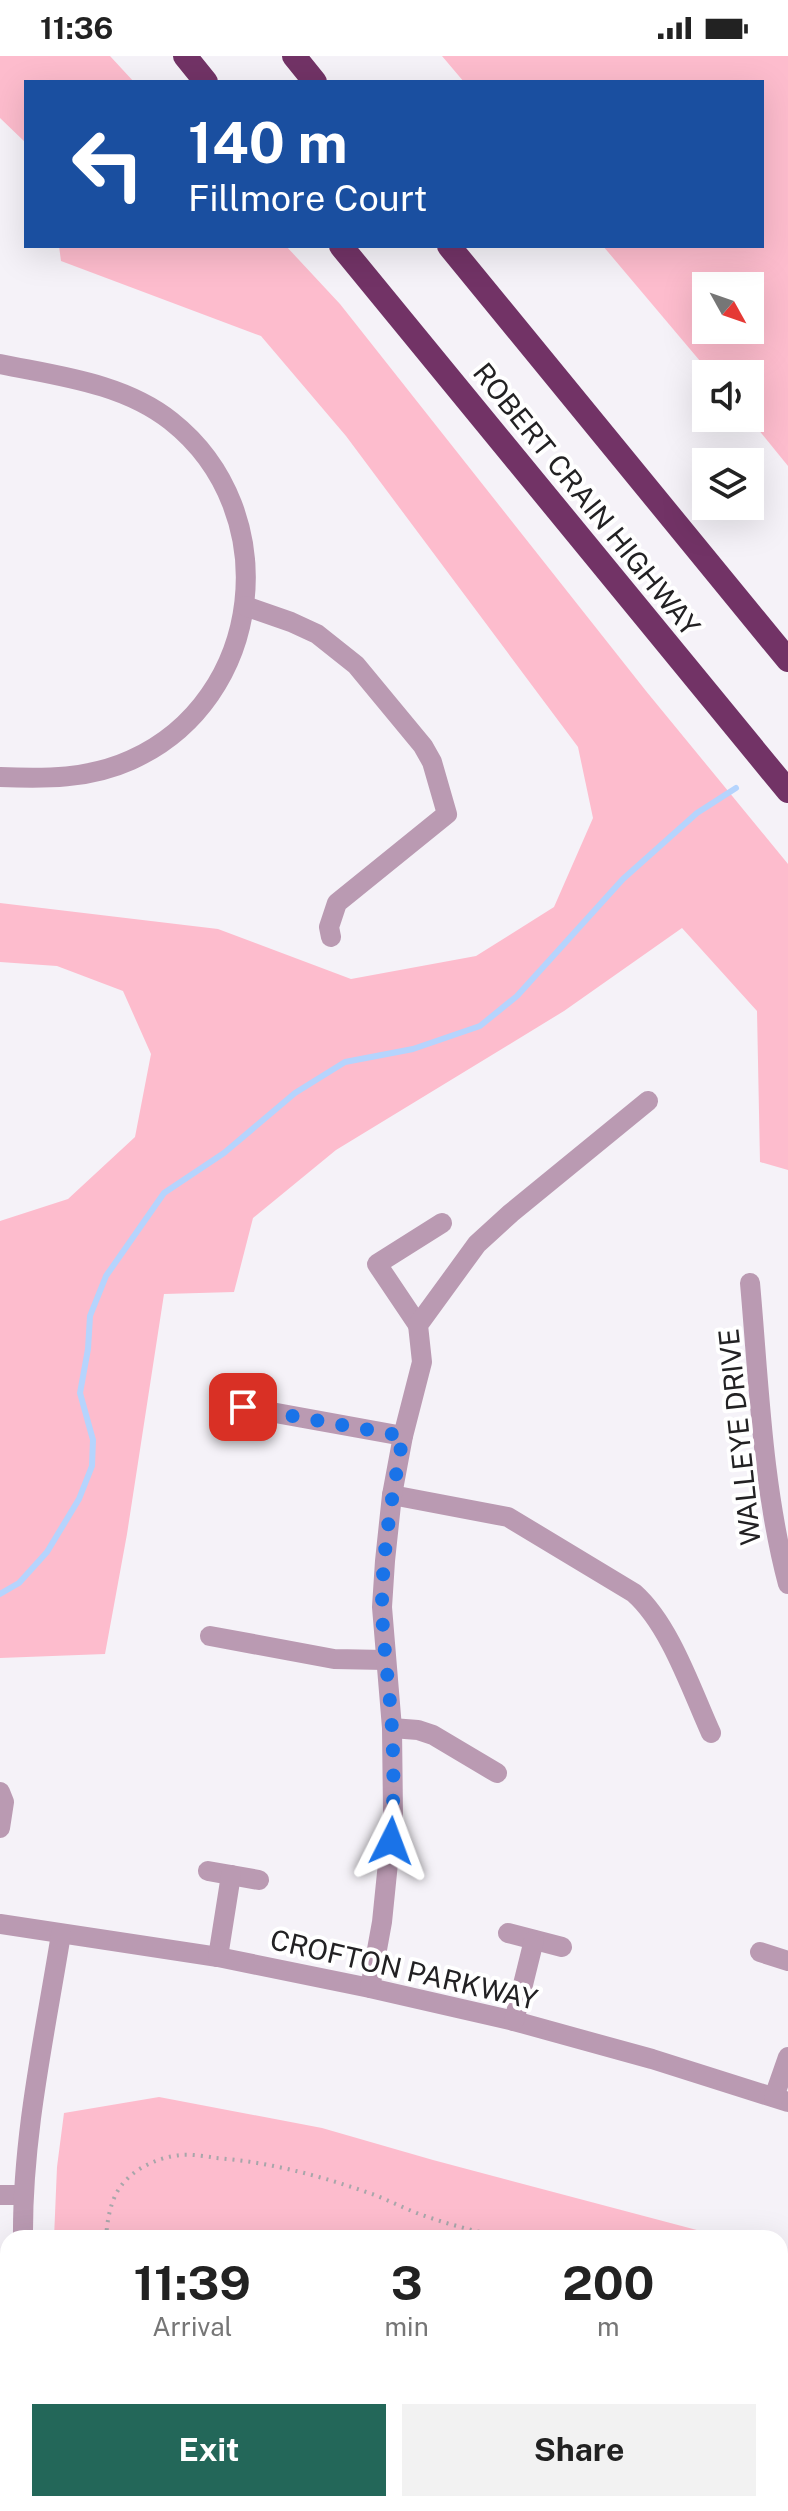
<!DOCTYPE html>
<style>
:root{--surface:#fff;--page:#f2f2f2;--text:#222;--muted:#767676;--accent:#236759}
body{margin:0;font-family:"Public Sans",sans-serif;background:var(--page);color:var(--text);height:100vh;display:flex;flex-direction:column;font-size:30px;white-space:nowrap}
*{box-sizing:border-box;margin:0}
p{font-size:26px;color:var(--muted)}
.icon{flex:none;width:44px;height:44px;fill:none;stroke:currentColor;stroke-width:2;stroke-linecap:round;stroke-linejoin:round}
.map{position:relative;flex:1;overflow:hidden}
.panel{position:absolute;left:0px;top:2174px;width:788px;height:282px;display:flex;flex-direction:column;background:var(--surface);border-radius:24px 24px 0 0;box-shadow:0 8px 32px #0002}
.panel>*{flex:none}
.hud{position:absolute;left:24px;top:24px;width:740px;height:168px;border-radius:0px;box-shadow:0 8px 32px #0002;background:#1a4fa0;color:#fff;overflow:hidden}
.needle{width:52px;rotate:130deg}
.tools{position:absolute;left:692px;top:216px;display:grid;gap:16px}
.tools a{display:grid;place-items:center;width:72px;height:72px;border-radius:0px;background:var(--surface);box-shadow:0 8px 32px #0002;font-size:40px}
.pin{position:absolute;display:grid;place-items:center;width:68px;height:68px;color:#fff;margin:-34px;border-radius:16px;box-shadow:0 4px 12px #0006}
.me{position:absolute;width:88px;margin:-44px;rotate:3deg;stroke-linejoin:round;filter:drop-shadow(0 0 6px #0008)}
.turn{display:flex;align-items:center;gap:28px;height:168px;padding:0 32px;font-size:36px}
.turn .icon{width:104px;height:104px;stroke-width:2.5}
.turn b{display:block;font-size:56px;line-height:68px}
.eta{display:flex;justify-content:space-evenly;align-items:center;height:136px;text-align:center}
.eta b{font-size:48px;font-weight:700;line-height:56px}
.primary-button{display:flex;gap:16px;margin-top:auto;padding:16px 32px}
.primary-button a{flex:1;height:92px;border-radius:0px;background:var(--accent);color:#fff;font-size:32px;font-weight:700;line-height:92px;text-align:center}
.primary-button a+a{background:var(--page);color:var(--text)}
.status{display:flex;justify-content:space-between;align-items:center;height:56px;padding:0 40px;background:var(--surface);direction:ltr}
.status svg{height:22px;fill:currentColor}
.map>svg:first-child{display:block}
</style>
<div class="status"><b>11:36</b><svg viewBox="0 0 49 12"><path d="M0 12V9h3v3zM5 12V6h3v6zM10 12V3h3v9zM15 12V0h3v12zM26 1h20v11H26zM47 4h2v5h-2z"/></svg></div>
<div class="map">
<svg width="788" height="2455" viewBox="0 0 788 2455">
<rect width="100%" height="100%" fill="#f5f2f8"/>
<g fill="#fdbccd" fill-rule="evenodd">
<polygon points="0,0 110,0 134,26 26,26 26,87 0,62"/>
<path d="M442,0H788V410L749,362L750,318H711L603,190H762V26H464ZM750,230V274H706V230Z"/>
<polygon points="59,190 286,190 340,248 646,635 788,808 788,1114 760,1106 757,955 682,872 564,955 336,1094 253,1162 234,1236 164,1238 127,1478 105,1598 0,1602 0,1165 68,1143 135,1081 151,998 123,935 57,910 0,906 0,847 218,873 351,923 476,900 554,851 593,762 578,691 346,380 261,280 61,205"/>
<polygon points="159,2041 322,2072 433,2104 727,2182 54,2182 57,2111 64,2057"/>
<polygon points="780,2200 788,2203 788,2455 546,2455 535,2448 780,2448"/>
<polygon points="0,2264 8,2264 8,2403 0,2407"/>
</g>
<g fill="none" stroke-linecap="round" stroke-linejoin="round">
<polyline stroke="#b5d4fd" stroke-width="6" points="0,1538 19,1527 47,1496 79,1443 92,1410 93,1384 80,1337 88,1293 90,1260 106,1220 164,1137 224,1097 295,1037 345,1006 413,993 480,970 517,940 623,823 697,757 736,732"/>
<g stroke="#a8a6aa" stroke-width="4" stroke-dasharray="2 6" stroke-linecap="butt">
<path d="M106,2182C107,2168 109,2153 115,2140C126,2116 154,2102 180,2099C191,2098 205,2100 216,2102C270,2106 321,2120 372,2138C391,2145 409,2155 428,2161C454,2170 479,2176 506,2182"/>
<polyline points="0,2304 8,2302"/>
<polyline points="780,2308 788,2315"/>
<polyline points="660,2448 667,2455"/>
</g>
<g stroke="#ba9ab2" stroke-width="20">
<path d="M0,308C58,320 123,327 171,365C286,456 265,644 131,704C89,723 45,723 0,721"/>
<polyline points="245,550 291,566 317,578 356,609 423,690 432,706 447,758 337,847 329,871 331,881"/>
<path d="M750,1227C759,1327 762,1430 788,1528"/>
<polyline points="418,1269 377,1208 442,1167"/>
<polyline points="243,1351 403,1380"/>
<path d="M392,1439L508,1461L634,1537C670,1569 691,1633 711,1677"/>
<polyline points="210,1580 334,1603 385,1604"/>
<polyline points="392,1672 418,1674 433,1679 497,1717"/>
<polyline points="0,1736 4,1746 0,1772"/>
<polyline points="208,1815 259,1824"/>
<polyline points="0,1868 218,1901 370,1932 514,1965 652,2003 788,2046"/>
<polyline points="508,1877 562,1891"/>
<polyline points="760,1896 788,1905"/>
<polyline points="218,1901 231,1819"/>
<polyline points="370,1932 382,1866 393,1758 392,1672 382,1551 385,1505 392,1439 403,1380 422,1306 418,1269 477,1188 511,1157 648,1045"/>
<polyline points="514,1965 534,1884"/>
<polyline points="774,2041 788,2001"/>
<polyline points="0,2139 23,2139"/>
<path d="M23,2182C22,2080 45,1978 61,1878"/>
<polyline points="66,2448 68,2455"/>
</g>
<g stroke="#723366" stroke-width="24">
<polyline points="185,0 206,26"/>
<polyline points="294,0 315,26"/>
<polyline points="341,190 788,735"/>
<polyline points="449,190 788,604"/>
</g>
</g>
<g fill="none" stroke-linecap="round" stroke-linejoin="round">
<path stroke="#1a73e8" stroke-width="14" stroke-dasharray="0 25.2" d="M243,1351L403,1380C393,1436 382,1494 382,1551C383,1592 390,1633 392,1674C394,1711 394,1748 391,1785"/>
</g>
<g text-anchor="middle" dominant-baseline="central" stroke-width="8" stroke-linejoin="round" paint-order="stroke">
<g font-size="28" fill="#222123" stroke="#fff">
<text transform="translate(587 443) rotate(51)">ROBERT CRAIN HIGHWAY</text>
<text transform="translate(739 1381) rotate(-96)">WALLEYE DRIVE</text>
<text transform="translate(404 1913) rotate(13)">CROFTON PARKWAY</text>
</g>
</g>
</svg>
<div class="tools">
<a><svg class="needle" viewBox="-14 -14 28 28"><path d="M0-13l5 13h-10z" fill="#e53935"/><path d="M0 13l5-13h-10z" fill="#767676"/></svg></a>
<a><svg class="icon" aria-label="sound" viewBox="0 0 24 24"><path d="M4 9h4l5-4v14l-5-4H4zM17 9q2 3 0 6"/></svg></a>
<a><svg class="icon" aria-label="layers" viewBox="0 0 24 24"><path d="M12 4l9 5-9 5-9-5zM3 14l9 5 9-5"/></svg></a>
</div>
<div class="pin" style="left:243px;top:1351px;background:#d93025"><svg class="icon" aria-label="arrive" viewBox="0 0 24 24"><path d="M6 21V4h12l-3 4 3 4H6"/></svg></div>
<svg class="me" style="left:391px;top:1785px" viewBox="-20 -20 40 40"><path d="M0-17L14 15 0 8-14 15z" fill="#1a73e8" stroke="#fff" stroke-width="4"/></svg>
<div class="hud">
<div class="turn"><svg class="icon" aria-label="left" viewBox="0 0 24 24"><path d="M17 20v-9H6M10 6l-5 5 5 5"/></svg><div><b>140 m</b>Fillmore Court</div></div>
</div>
<section class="panel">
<div class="eta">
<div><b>11:39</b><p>Arrival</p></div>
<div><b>3</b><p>min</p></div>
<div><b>200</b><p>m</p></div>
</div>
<div class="primary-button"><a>Exit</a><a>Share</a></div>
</section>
</div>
